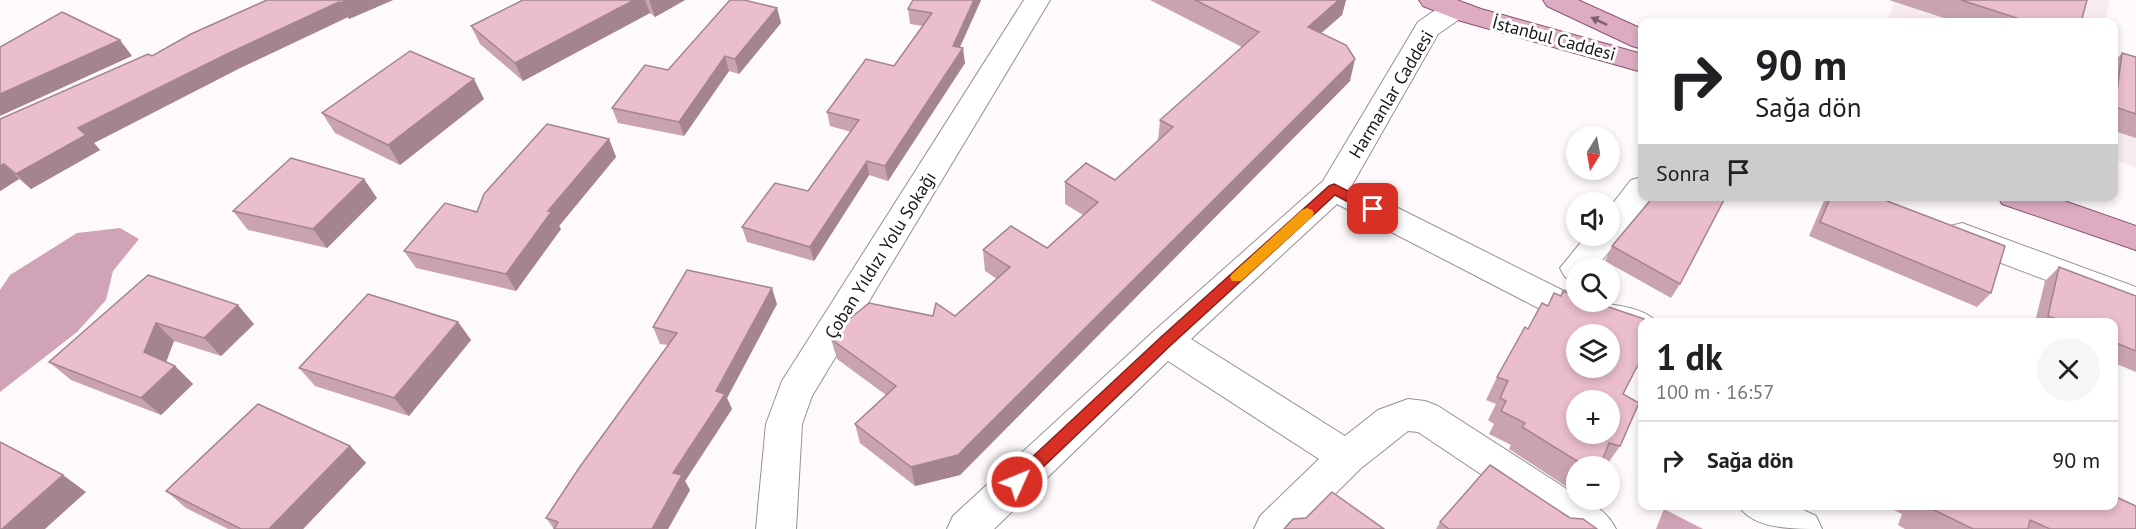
<!DOCTYPE html>
<html lang="tr">
<meta charset="utf-8">
<style>
:root{--surface:#fff;--page:#f6f6f6;--text:#202124;--muted:#757577;--line:#e0e0e0}
body{margin:0;font-family:"PT Sans",sans-serif;background:var(--page);color:var(--text);height:100vh;display:flex;flex-direction:column;font-size:22px;white-space:nowrap}
*{box-sizing:border-box;margin:0}
p{font-size:20px;color:var(--muted)}
.icon{flex:none;width:33px;height:33px;fill:none;stroke:currentColor;stroke-width:2;stroke-linecap:round;stroke-linejoin:round}
.map{position:relative;flex:1;overflow:hidden}
.drawer{position:absolute;left:1638px;top:318px;width:480px;height:192px;display:flex;flex-direction:column;background:var(--surface);border-radius:12px;box-shadow:0 3px 9px #0003}
.drawer>*{flex:none}
.banner{position:absolute;left:1638px;top:18px;width:480px;height:183px;border-radius:12px;box-shadow:0 3px 9px #0003;background:#fff;color:var(--text);overflow:hidden}
.needle{width:39px;rotate:191deg}
.buttons{position:absolute;left:1566px;top:126px;display:grid;gap:12px}
.buttons a{display:grid;place-items:center;width:54px;height:54px;border-radius:50%;background:var(--surface);box-shadow:0 3px 9px #0003;font-size:30px}
.pin{position:absolute;display:grid;place-items:center;width:51px;height:51px;color:#fff;margin:-26px;border-radius:12px;box-shadow:0 3px 9px #0006}
.me{position:absolute;width:66px;margin:-33px;rotate:46deg;stroke-linejoin:round;filter:drop-shadow(0 0 4px #0008)}
.turn{display:flex;align-items:center;gap:21px;height:126px;padding:0 18px;font-size:27px}
.turn .icon{width:78px;height:78px;stroke-width:2.5}
.turn b{display:block;font-size:42px;line-height:51px}
.then{display:flex;align-items:center;height:57px;padding:0 18px;background:#0003;gap:12px;font-size:22px}
.round{display:grid;place-items:center;flex:none;width:63px;height:63px;border-radius:32px;background:var(--page)}
.headline{display:flex;align-items:center;justify-content:space-between;height:102px;padding:0 18px}
h1{font-size:36px;font-weight:700;line-height:45px}
ul{padding:0;list-style:none}
li{display:flex;align-items:center;gap:18px;height:78px;padding:0 18px;border-top:2px solid var(--line)}
li div{flex:1}
li b{display:block;font-size:22px}
li em{font-style:normal}
.map>svg:first-child{display:block}
</style>
<div class="map">
<svg width="2136" height="529" viewBox="0 0 2136 529">
<rect width="100%" height="100%" fill="#fefafb"/>
<g fill="#f7ebf0">
<polygon points="1895,0 2110,0 2105,22 1887,22"/>
<polygon points="2114,64 2136,71 2136,167 2114,160"/>
</g>
<g fill="#d0a4b6">
<polygon points="120,228 139,239 113,271 106,300 77,332 0,392 0,290 10,275 77,233"/>
<polygon points="1664,509 1703,529 1656,529"/>
</g>
<g fill="none" stroke-linecap="round" stroke-linejoin="round">
<g stroke="#959193" stroke-width="2">
<g id="minor">
<polygon points="1024,0 1050,0 812,396 802,424 796,529 756,529 766,424 782,381"/>
<path d="M1454,2L1464,4L1467,10L1464,16L1438,34L1352,185L1562,290L1576,294V302C1596,302 1644,305 1656,322H1642V343L1540,309L1337,204L1191,339L1345,436L1378,410L1408,399L1425,401L1438,406L1576,495V500C1593,500 1609,515 1616,529H1563L1418,432L1408,431L1360,469L1300,529H1254L1260,516L1319,459L1168,361L994,529H947L953,516L1154,331L1323,181L1418,22L1444,4Z"/>
<polygon points="1642,177 1642,196 1653,196 1596,268 1576,268 1576,281 1565,277 1560,268 1586,236 1610,236 1610,207 1631,180"/>
<polygon points="1962,223 2136,287 2136,314 1951,244 1946,235 1951,226"/>
<path d="M1739,506H1795L1816,516L1822,529C1792,529 1753,529 1739,506Z"/>
</g>
</g>
<g stroke="#8a546c" stroke-width="2">
<g id="major">
<polygon points="1419,0 1457,0 1481,9 1642,54 1642,72 1461,21 1423,6"/>
<polygon points="1543,0 1578,0 1642,29 1642,49 1632,46 1547,6"/>
<polygon points="1998,196 2050,196 2136,226 2136,250 2002,204"/>
</g>
</g>
<use href="#minor" fill="#fff" fill-rule="evenodd"/>
<use href="#major" fill="#ddacc2" fill-rule="evenodd"/>
</g>
<g fill="#c9a3b2">
<polygon points="267,0 393,0 349,19 348,17 240,68 94,143 100,150 31,189 19,179 0,191 0,119 152,56"/>
<polygon points="523,0 685,0 655,17 650,13 523,81 480,44 471,26"/>
<polygon points="913,0 981,0 960,47 965,63 888,181 869,175 814,261 747,242 742,227 808,191 851,132 830,126 827,112 894,66 923,26 910,24 908,9"/>
<polygon points="1150,0 1346,0 1342,15 1321,33 1350,81 960,475 915,486 860,443 855,424 886,395 837,359 831,339 933,316 955,316 997,279 985,271 983,250 1047,248 1083,215 1065,204 1065,182 1115,180 1158,140 1160,120 1242,47"/>
<polygon points="1889,0 2087,0 2081,22 1956,22"/>
<polygon points="777,8 781,23 739,74 729,71 684,136 618,123 612,108 668,70"/>
<polygon points="2122,53 2136,57 2136,138 2114,131 2114,62"/>
<polygon points="484,99 400,165 335,133 322,113"/>
<polygon points="609,139 616,157 559,226 561,229 516,291 416,268 404,251 477,212"/>
<polygon points="1826,196 1874,196 1991,293 1977,307 1809,236"/>
<polygon points="377,198 327,248 248,230 233,211"/>
<polygon points="1612,246 1680,284 1671,298 1605,261"/>
<polygon points="2059,267 2136,296 2136,372 2114,363 2114,322 2035,322 2045,281"/>
<polygon points="148,275 254,324 221,356 174,341 166,362 175,366 193,384 161,415 71,380 49,362"/>
<polygon points="777,304 727,398 732,409 685,481 690,490 668,529 554,529 546,518 668,345 660,344 653,327"/>
<polygon points="1548,306 1640,328 1640,344 1623,394 1620,446 1606,466 1576,466 1576,493 1509,449 1511,445 1489,434 1494,424 1488,420 1496,404 1486,400 1497,377 1528,329"/>
<polygon points="458,322 471,340 409,416 315,386 299,368"/>
<polygon points="350,446 366,463 303,529 228,529 186,508 166,491"/>
<polygon points="1885,506 2114,506 2136,529 1905,529 1898,525 1902,514"/>
<polygon points="1570,518 1597,529 1436,529 1440,522"/>
</g>
<g fill="#a48491">
<polygon points="348,0 393,0 349,19 340,3"/>
<polygon points="634,0 645,0 650,13 523,81 515,63"/>
<polygon points="649,0 685,0 655,17"/>
<polygon points="974,0 981,0 954,60 953,46"/>
<polygon points="1339,0 1346,0 1342,15 1303,49 1308,27"/>
<polygon points="339,2 348,17 240,68 94,143 100,150 31,189 16,174 78,128 229,53"/>
<polygon points="777,8 781,23 739,74 735,59"/>
<polygon points="120,40 132,56 0,116 0,94"/>
<polygon points="963,48 965,63 888,181 885,166"/>
<polygon points="725,56 729,71 684,136 679,122"/>
<polygon points="1355,59 1350,81 960,475 915,486 911,467"/>
<polygon points="474,79 484,99 400,165 388,145"/>
<polygon points="609,139 616,157 559,226 561,229 516,291 506,274 548,211"/>
<polygon points="867,161 869,175 814,261 810,247"/>
<polygon points="4,164 19,179 0,191 0,166"/>
<polygon points="364,179 377,198 327,248 313,229"/>
<polygon points="772,288 777,304 727,398 732,409 685,481 690,490 668,529 652,529 673,473"/>
<polygon points="238,305 254,324 221,356 204,338"/>
<polygon points="458,322 471,340 409,416 394,398"/>
<polygon points="156,323 174,341 163,370 144,352"/>
<polygon points="175,366 193,384 161,415 141,398"/>
<polygon points="350,446 366,463 303,529 269,529"/>
<polygon points="63,475 86,492 45,529 2,529"/>
</g>
<g fill="#eabdcf" stroke="#a48491" stroke-width="1.5" fill-rule="evenodd">
<polygon points="267,0 348,0 340,3 339,2 229,53 78,128 86,135 16,174 4,164 0,166 0,119 148,54 152,56 191,34"/>
<polygon points="523,0 634,0 515,63 471,26"/>
<polygon points="730,0 744,0 777,8 735,59 725,56 679,122 612,108 645,65 668,70"/>
<polygon points="913,0 974,0 953,46 963,48 885,166 867,161 810,247 742,227 775,183 808,191 859,120 827,112 866,59 894,66 932,13 908,9"/>
<polygon points="1195,0 1339,0 1308,27 1346,45 1355,59 958,455 911,467 855,424 896,386 831,339 836,330 869,303 933,316 936,303 955,316 1010,267 983,250 1011,226 1047,248 1098,202 1065,182 1086,163 1115,180 1173,127 1160,120 1259,32"/>
<polygon points="1961,0 2087,0 2081,22 2029,22"/>
<polygon points="62,12 120,40 0,94 0,47"/>
<polygon points="410,51 474,79 388,145 322,113"/>
<polygon points="2122,53 2136,57 2136,114 2115,107"/>
<polygon points="547,124 609,139 548,211 552,211 506,274 404,251 445,203 477,212 484,194"/>
<polygon points="291,158 364,179 313,229 233,211"/>
<polygon points="1654,196 1726,196 1680,284 1612,246"/>
<polygon points="1831,196 1874,196 2005,246 1991,293 1820,222"/>
<polygon points="2059,267 2136,296 2136,351 2114,342 2114,322 2065,322 2048,316"/>
<polygon points="687,270 772,288 716,391 725,394 673,473 682,475 652,529 554,529 558,522 546,518 579,468 677,333 653,327"/>
<polygon points="148,275 238,305 204,338 156,323 144,352 175,366 141,398 49,362"/>
<path d="M1563,291L1576,296V302H1594L1644,319L1640,328L1642,330V338L1640,344L1642,345V357L1623,394L1639,403L1620,446L1609,443L1600,466H1585L1522,427L1525,423L1501,411L1506,401L1500,398L1508,381L1497,377L1525,327L1528,329L1542,303L1548,306L1554,293L1561,296ZM1576,334H1610V368H1576ZM1576,400H1610V434H1576Z"/>
<polygon points="368,294 458,322 394,398 299,368"/>
<polygon points="258,404 350,446 269,529 241,529 166,491"/>
<polygon points="0,442 63,475 2,529 0,529"/>
<polygon points="1490,465 1570,518 1583,519 1597,529 1449,529 1440,522"/>
<polygon points="1332,492 1384,529 1284,529 1293,519 1306,518"/>
<polygon points="2114,496 2136,506 2136,529 2050,529 2030,520 2028,529 1973,529 1926,506 2114,506"/>
</g>
<defs><path id="oneway-solid" d="M-6-.8H1V-3.2L6.5 0L1 3.2V.8H-6Z" transform="scale(1.5)"/></defs>
<use fill="#7c626e" href="#oneway-solid" transform="translate(1599 21) rotate(-155)"/>
<polygon fill="#d93025" stroke="#8d1f18" stroke-width="1.5" points="1334,184 1378,206 1380,209 1378,213 1369,213 1335,195 1171,345 1022,487 1017,489 1011,487 1009,482 1011,477 1161,337 1329,186"/>
<polygon fill="#f59e0b" points="1307,208 1312,210 1314,213 1312,217 1241,281 1232,281 1230,277 1232,274 1302,210"/>
<g text-anchor="middle" dominant-baseline="central" stroke-width="6" stroke-linejoin="round" paint-order="stroke">
<g font-size="18" fill="#1a1819" stroke="#fff">
<text transform="translate(1554 38) rotate(15)">İstanbul Caddesi</text>
<text transform="translate(1391 94) rotate(-59)">Harmanlar Caddesi</text>
<text transform="translate(880 255) rotate(-58)">Çoban Yıldızı Yolu Sokağı</text>
</g>
</g>
</svg>
<div class="buttons">
<a><svg class="needle" viewBox="-14 -14 28 28"><path d="M0-13l5 13h-10z" fill="#e53935"/><path d="M0 13l5-13h-10z" fill="#757577"/></svg></a>
<a><svg class="icon" aria-label="sound" viewBox="0 0 24 24"><path d="M4 9h4l5-4v14l-5-4H4zM17 9q2 3 0 6"/></svg></a>
<a><svg class="icon" aria-label="search" viewBox="0 0 24 24"><circle cx="10" cy="10" r="6"/><path d="M15 15l6 6"/></svg></a>
<a><svg class="icon" aria-label="layers" viewBox="0 0 24 24"><path d="M12 4l9 5-9 5-9-5zM3 14l9 5 9-5"/></svg></a>
<a>+</a>
<a>−</a>
</div>
<div class="pin" style="left:1373px;top:209px;background:#d93025"><svg class="icon" aria-label="arrive" viewBox="0 0 24 24"><path d="M6 21V4h12l-3 4 3 4H6"/></svg></div>
<svg class="me" style="left:1017px;top:482px" viewBox="-20 -20 40 40"><circle r="17" fill="#d93025" stroke="#fff" stroke-width="3"/><path d="M0-11L8 9 0 5-8 9z" fill="#fff"/></svg>
<div class="banner">
<div class="turn"><svg class="icon" aria-label="right" viewBox="0 0 24 24"><path d="M7 20v-9h11M14 6l5 5-5 5"/></svg><div><b>90 m</b>Sağa dön</div></div>
<div class="then">Sonra<svg class="icon" aria-label="arrive" viewBox="0 0 24 24"><path d="M6 21V4h12l-3 4 3 4H6"/></svg></div>
</div>
<section class="drawer">
<div class="headline"><div><h1>1 dk</h1><p>100 m · 16:57</p></div><a class="round"><svg class="icon" aria-label="close" viewBox="0 0 24 24"><path d="M6 6l12 12M18 6L6 18"/></svg></a></div>
<ul>
<li><svg class="icon" aria-label="right" viewBox="0 0 24 24"><path d="M7 20v-9h11M14 6l5 5-5 5"/></svg><div><b>Sağa dön</b></div><em>90 m</em></li>
</ul>
</section>
</div>
